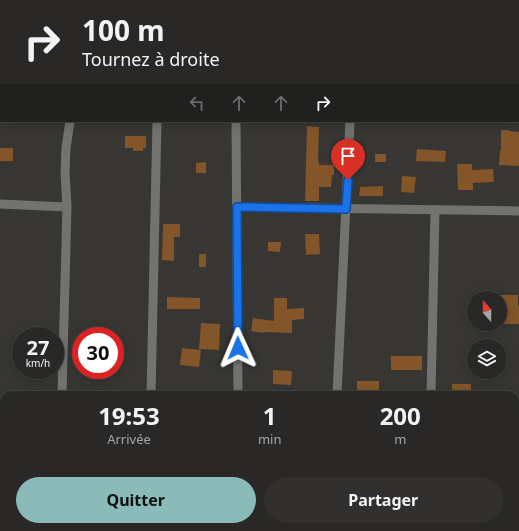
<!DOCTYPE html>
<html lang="fr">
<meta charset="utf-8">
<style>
:root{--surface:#292826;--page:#31302e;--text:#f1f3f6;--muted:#a5a6a7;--line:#454443;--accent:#8bbbb9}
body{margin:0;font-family:"Noto Sans",sans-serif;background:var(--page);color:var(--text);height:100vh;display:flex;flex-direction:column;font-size:15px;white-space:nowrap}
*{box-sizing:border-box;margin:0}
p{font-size:13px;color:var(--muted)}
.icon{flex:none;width:22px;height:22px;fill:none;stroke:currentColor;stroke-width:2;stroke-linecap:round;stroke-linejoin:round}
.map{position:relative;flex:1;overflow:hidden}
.sheet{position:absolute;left:0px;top:391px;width:519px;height:140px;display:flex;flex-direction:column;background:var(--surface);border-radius:12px 12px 0 0;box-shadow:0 2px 10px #0003,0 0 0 1px var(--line)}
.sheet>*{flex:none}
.guide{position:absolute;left:0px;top:0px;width:519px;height:122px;box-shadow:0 2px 10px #0003,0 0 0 1px var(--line);background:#292826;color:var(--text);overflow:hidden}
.needle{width:26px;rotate:340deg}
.tools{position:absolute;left:467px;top:291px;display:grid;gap:8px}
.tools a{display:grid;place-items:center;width:40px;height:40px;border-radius:50%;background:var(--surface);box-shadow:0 2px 10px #0003,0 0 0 1px var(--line);font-size:20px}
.speed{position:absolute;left:12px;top:327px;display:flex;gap:8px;font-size:20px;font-weight:700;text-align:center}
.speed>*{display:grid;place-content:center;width:52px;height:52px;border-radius:50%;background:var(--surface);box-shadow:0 2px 10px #0003,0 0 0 1px var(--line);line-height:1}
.speed small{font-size:10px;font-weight:400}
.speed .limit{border:6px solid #d22;background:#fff;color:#111}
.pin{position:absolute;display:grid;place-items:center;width:34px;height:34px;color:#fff;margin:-41px -17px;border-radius:50% 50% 50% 0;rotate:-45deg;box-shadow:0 0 4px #0007}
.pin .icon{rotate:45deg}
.me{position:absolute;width:44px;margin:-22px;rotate:359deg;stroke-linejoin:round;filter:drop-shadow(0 0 3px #0008)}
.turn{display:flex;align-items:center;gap:14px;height:84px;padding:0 16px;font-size:18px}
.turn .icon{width:52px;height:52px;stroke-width:2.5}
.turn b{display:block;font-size:28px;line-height:34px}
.lanes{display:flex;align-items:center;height:38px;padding:0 16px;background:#0003;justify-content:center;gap:20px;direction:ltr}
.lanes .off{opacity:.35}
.eta{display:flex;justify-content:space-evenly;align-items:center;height:68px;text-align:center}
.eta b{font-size:24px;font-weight:700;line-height:28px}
.cta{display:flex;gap:8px;margin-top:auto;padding:8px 16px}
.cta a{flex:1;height:46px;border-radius:24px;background:var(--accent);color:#111;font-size:16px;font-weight:700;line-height:46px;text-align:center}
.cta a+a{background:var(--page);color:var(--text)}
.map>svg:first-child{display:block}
</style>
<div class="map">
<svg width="519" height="531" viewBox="0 0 519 531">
<rect width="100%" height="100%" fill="#373633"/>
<g fill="#835529">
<polygon points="307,126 319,127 318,162 319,162 319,165 334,165 334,175 332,175 331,187 319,187 319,201 305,201"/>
<polygon points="501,130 509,130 509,131 519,132 519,166 499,165 500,150 501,150"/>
<polygon points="125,136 146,136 146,148 143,148 143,151 133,151 133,148 125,148"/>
<rect x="0" y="148" width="13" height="13"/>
<polygon points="417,149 446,151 445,162 416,161"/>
<rect x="375" y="154" width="11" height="8"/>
<polygon points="206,162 206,173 196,173 196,163"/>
<polygon points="457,164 472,164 472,170 493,169 494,182 473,183 473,190 458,190"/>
<polygon points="402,176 416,177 414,193 401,192"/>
<polygon points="383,186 383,196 359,196 360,187"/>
<polygon points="163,224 180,224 180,237 174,237 174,261 162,260"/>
<polygon points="305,234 319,234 320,254 306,255"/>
<polygon points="268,242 281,242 280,252 268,251"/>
<rect x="199" y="254" width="7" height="13"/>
<polygon points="500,295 518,295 518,306 519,306 519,324 500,324"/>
<polygon points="167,297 200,298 200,309 167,309"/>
<polygon points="274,298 287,298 287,309 304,308 304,319 292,320 292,333 264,332 264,333 251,331 253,318 274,321"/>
<polygon points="201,323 220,324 219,350 199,349"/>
<polygon points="182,348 201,350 199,367 180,365"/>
<rect x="391" y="356" width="31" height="14"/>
<polygon points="273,370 292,371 291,385 273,384"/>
<rect x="357" y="381" width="22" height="14"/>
<rect x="452" y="384" width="19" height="11"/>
</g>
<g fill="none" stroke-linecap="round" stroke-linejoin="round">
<g stroke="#727371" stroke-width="9">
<polyline points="347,0 347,1"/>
<polyline points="76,1 76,0"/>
<polyline points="158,1 158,0"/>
<polyline points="241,1 241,0"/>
<polyline points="437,1 437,0"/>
<polyline points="0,116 1,116"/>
<polyline points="518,118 519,118"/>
<polyline points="236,121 238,395"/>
<polyline points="0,204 67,207"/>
<polyline points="237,207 519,211"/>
<polyline points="62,395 67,207 65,172 66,148 70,121"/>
<polyline points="151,395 157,121"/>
<polyline points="337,395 350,121"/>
<polyline points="431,395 435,210"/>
<polyline points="0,459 4,460"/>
<polyline points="515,499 519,499"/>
<polyline points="148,531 148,527"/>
<polyline points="238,531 238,527"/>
<polyline points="332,531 332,527"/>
<polyline points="429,531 429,527"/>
</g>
</g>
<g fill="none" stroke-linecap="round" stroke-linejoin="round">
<g stroke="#114b97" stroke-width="10">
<polyline id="route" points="238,348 237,207 346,209 348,180"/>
</g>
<use href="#route" stroke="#1a73e8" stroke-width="7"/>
</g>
</svg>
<div class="tools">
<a><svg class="needle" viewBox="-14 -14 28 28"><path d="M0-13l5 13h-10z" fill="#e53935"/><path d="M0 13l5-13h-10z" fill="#a5a6a7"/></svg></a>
<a><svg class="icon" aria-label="layers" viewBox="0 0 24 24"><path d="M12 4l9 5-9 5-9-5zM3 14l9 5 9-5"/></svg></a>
</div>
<div class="speed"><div>27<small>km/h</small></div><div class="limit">30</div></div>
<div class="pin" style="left:348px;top:180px;background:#d93025"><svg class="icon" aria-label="arrive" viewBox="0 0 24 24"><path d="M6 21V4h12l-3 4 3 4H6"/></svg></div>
<svg class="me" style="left:238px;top:348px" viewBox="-20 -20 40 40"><path d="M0-17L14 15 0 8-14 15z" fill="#1a73e8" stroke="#fff" stroke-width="4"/></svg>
<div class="guide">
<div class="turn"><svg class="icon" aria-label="right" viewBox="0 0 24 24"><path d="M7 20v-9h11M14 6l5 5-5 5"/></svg><div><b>100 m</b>Tournez à droite</div></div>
<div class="lanes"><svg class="icon off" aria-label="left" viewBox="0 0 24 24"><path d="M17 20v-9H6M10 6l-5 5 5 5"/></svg><svg class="icon off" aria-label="ahead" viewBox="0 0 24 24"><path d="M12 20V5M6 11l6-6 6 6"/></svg><svg class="icon off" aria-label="ahead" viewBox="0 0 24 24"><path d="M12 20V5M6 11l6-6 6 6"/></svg><svg class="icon" aria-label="right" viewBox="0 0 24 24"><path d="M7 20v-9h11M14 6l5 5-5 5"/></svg></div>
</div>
<section class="sheet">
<div class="eta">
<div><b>19:53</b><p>Arrivée</p></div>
<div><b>1</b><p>min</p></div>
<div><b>200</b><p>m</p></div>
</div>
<div class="cta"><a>Quitter</a><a>Partager</a></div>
</section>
</div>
